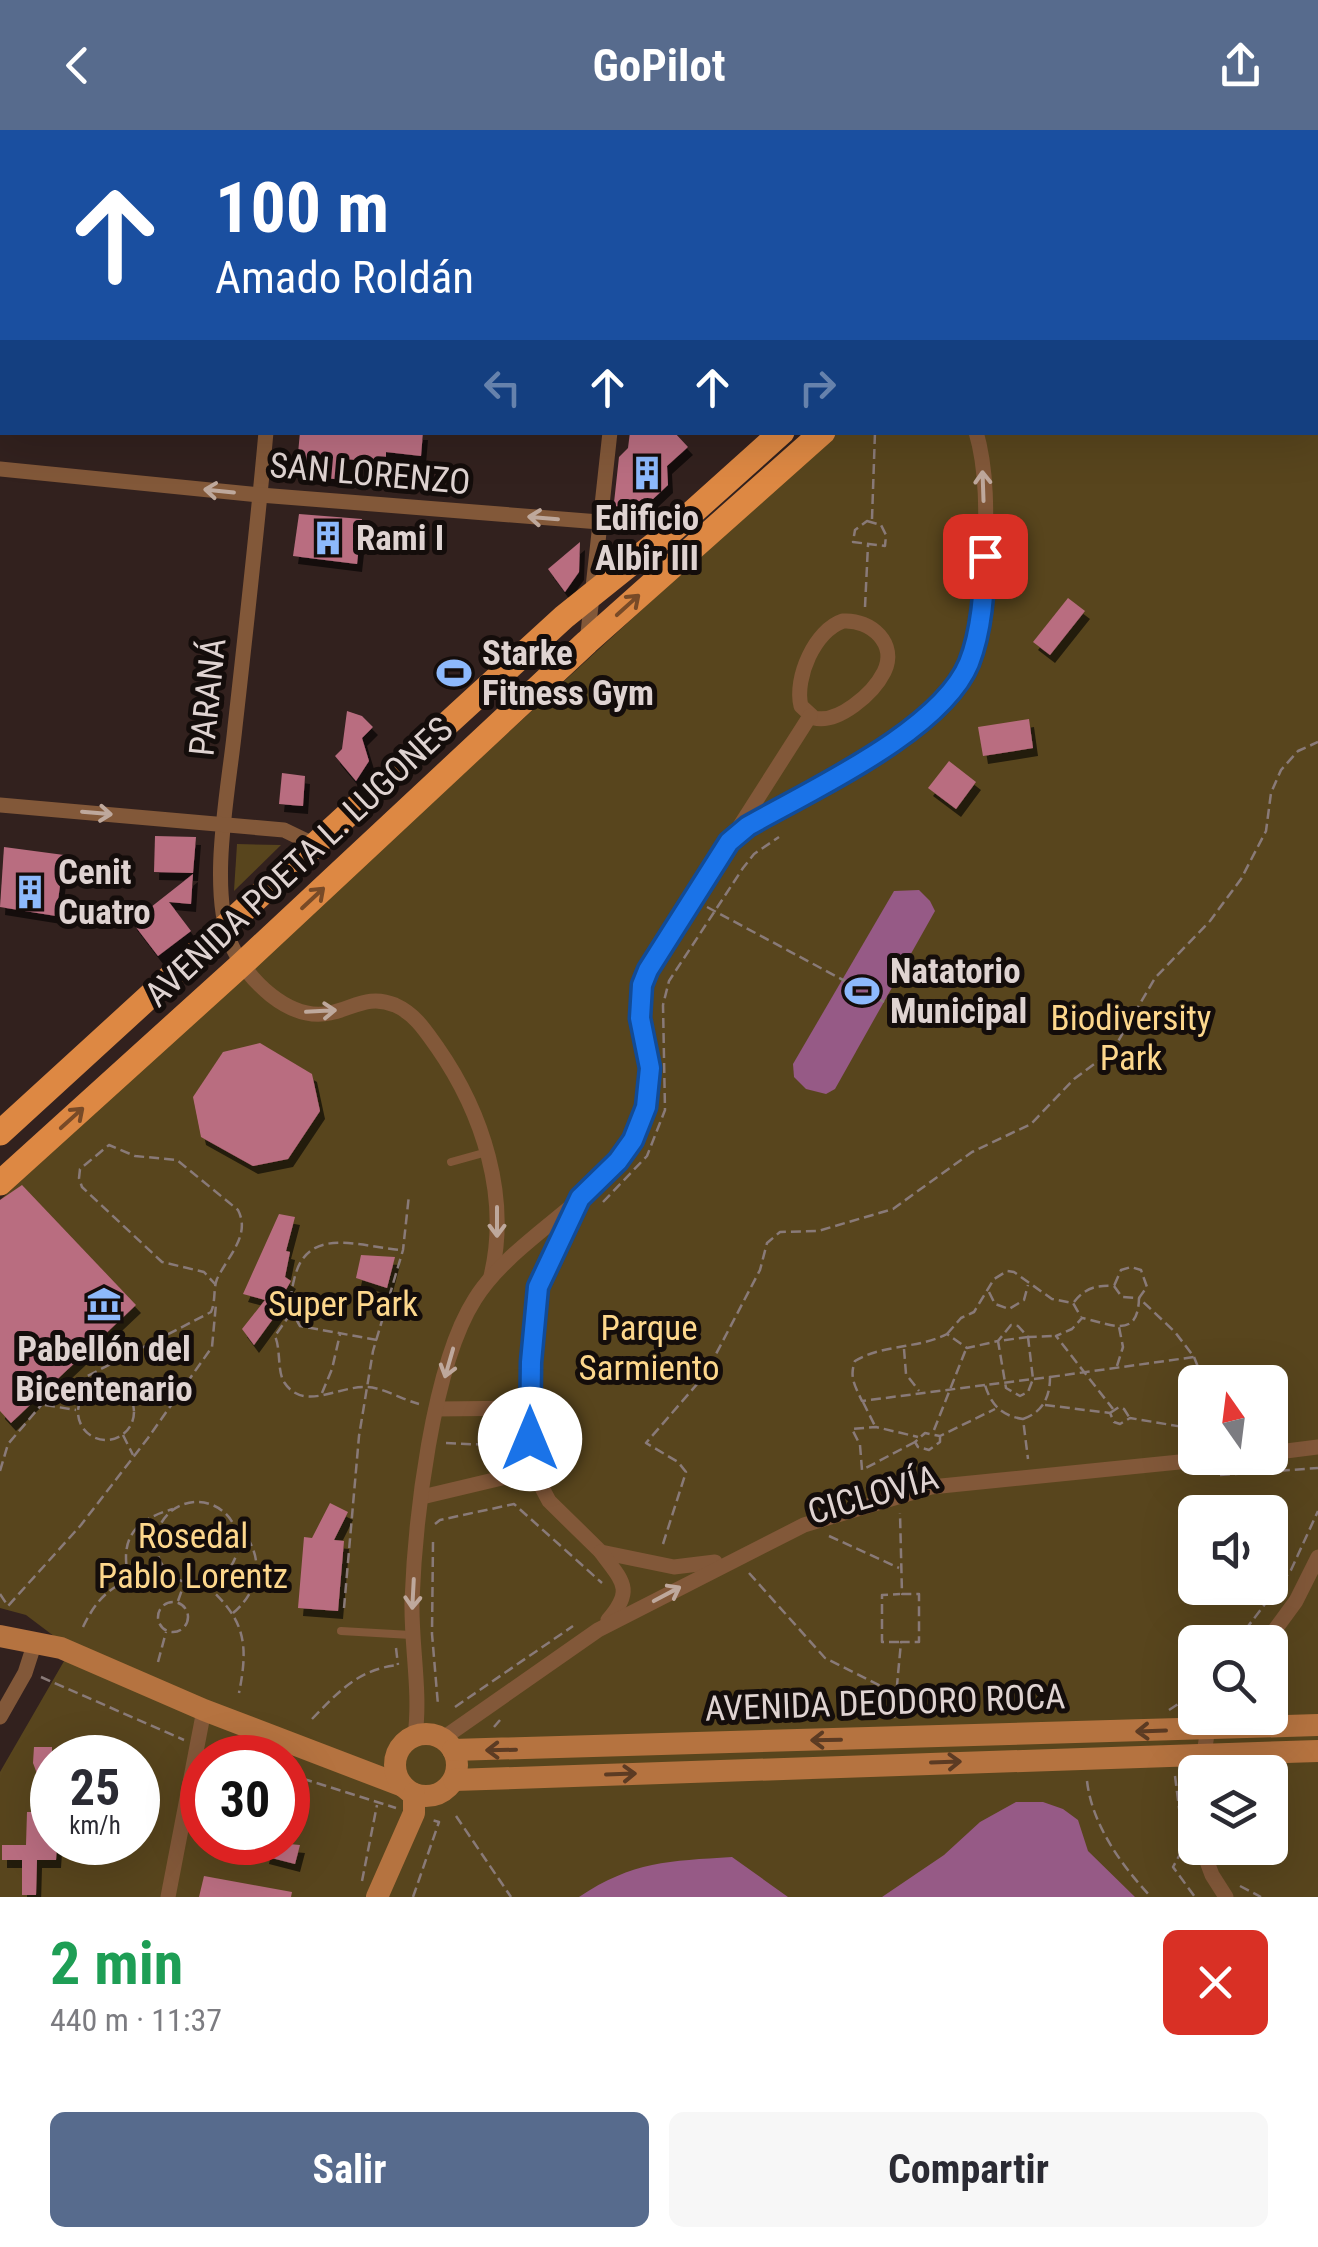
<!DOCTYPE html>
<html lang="es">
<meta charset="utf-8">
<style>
:root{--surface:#fff;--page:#f7f7f7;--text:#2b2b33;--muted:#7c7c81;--accent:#576b8d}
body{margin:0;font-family:"Roboto Condensed",sans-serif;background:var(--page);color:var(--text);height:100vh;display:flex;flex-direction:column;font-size:38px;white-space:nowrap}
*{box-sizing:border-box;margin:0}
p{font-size:32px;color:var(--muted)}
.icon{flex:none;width:55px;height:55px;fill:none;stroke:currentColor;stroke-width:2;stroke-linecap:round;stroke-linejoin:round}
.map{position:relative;height:1767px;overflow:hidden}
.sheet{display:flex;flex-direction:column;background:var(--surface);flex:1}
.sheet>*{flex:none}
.banner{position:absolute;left:0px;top:0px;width:1320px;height:305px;box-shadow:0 10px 40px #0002;background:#1a4fa0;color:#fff;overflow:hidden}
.needle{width:65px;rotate:346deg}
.tools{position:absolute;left:1178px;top:1235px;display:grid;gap:20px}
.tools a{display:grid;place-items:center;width:110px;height:110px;border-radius:15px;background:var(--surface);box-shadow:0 10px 40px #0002;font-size:50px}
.speed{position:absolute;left:30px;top:1605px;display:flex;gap:20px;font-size:50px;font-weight:700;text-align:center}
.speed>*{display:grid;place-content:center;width:130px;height:130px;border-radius:50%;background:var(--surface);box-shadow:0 10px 40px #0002;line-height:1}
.speed small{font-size:25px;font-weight:400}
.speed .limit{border:15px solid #d22;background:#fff;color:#111}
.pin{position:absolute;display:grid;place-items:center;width:85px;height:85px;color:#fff;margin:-42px;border-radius:20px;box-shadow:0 5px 15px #0006}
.me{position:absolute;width:110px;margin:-55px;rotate:0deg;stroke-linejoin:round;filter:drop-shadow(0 0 8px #0008)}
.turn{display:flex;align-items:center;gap:35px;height:210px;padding:0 50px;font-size:45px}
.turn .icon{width:130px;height:130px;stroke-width:2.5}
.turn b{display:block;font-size:70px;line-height:85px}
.lanes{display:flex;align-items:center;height:95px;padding:0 50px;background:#0003;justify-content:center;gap:50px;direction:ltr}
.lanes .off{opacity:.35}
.round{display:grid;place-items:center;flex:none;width:105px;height:105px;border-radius:15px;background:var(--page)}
.head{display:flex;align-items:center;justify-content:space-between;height:170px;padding:0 50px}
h1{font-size:60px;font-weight:700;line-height:75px;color:#1e9e55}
.action{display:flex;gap:20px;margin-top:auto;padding:20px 50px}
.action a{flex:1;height:115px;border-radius:15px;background:var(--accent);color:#fff;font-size:40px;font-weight:700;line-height:115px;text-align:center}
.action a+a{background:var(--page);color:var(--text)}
header{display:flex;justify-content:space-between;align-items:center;height:130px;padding:0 50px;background:var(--accent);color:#fff;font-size:45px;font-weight:700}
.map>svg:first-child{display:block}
</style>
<header><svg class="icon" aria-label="back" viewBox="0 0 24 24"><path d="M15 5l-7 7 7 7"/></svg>GoPilot<svg class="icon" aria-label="share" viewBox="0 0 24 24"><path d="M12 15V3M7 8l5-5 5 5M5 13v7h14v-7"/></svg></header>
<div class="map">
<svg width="1318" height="1767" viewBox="0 0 1318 1767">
<defs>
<filter id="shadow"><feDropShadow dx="5" dy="8" stdDeviation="0" flood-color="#0009"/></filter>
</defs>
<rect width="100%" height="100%" fill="#32211e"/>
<g fill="#58451d" fill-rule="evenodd">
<path d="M1318,141V1767H0V1642L71,1519L26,1485L0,1478V1070L834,303L1318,302ZM1195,1252H1270V1328H1195ZM1195,1382H1270V1458H1195ZM1195,1512H1270V1588H1195ZM52,1628H138V1712H52ZM202,1628H288V1712H202ZM1195,1642H1270V1718H1195Z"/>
<polygon points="237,714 281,715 234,761"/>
</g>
<g fill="#965a86">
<polygon points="919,760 930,771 935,781 835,959 826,964 806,959 794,947 793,934 894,761"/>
<polygon points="1016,1672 1043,1672 1063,1679 1078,1690 1088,1721 1135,1767 882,1767 944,1725 980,1692"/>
<path d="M732,1727L788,1767H579C633,1731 669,1731 732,1727Z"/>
</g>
<g fill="#b96d80" filter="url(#shadow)">
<polygon points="300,302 423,302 421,326 386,322 386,333 346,329 344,350 296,345"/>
<polygon points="630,302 674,302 688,317 667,336 668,355 637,384 613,382 619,327 628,318"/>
<polygon points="299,384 362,389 357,434 293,426"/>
<polygon points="580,412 579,442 565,462 548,439"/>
<polygon points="1068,468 1085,481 1050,525 1033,512"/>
<polygon points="347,581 362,586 373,597 362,608 369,631 356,651 335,626 342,619"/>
<polygon points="1029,589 1033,618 983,626 978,597"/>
<polygon points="949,631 976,652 956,679 928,658"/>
<polygon points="282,643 305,646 303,676 279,674"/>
<polygon points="155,706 196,707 193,743 154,742"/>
<polygon points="4,717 64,725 56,786 0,777"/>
<polygon points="193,744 191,774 169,772 191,801 158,826 132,792"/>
<polygon points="260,913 312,944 320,981 288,1029 253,1036 201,1007 193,967 223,922"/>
<polygon points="22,1055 136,1175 11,1293 0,1281 0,1070"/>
<polygon points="279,1084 295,1087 286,1121 290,1122 285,1147 291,1151 274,1180 278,1182 254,1215 242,1199 265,1170 243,1164"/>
<polygon points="361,1125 395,1127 387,1158 356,1148"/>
<polygon points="330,1373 348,1382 334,1410 344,1411 338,1481 298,1478 304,1407 312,1408"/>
<polygon points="34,1617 52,1617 52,1649 39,1649 33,1633"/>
<polygon points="27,1682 52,1682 52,1715 57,1715 56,1730 37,1730 36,1765 22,1765 22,1730 2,1730 2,1715 26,1715"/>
<polygon points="267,1712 300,1715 295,1734 264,1726"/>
<polygon points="204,1746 292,1762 291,1767 199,1767"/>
</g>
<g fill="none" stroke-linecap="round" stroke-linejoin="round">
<g stroke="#897a78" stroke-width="2.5" stroke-dasharray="10 5" stroke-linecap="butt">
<polyline points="872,389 875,302"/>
<polygon points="867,391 881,395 886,405 885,416 853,412 855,400"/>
<polyline points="865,477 868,415"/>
<polyline points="707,777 884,872"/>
<polyline points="603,1072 647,1026 665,980 663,875 669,851 743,738 754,724 779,707"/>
<polyline points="989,1162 995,1174 1009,1179 1024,1170 1028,1155"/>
<path d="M1074,1172C1085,1158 1096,1155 1114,1156L1122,1167L1139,1168L1147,1157L1141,1140L1131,1137L1121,1140L1114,1156"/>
<path d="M291,1183L275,1206C281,1220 277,1240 284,1252C303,1282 338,1256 366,1257C382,1257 403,1270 419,1274"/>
<polyline points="947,1204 961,1188 974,1182 994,1149 1007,1141 1014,1142 1052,1169 1073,1173 1081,1187"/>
<polygon points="1028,1207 1033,1249 1028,1262 1020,1266 1006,1258 998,1211"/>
<path d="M377,1210L300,1196C290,1179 289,1170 294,1150C306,1095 357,1116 401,1120"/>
<polyline points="904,1219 906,1244 919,1261"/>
<polyline points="1194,1227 1204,1252"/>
<polyline points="1117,1236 1123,1217 1119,1197"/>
<path d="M1050,1247L1194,1227L1175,1202L1139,1168C1138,1210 1111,1194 1082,1188L1072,1199L1056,1206L1113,1279"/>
<circle cx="106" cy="1282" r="28"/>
<path d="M985,1255L862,1271C855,1256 849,1247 855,1231C883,1214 918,1219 947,1204L967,1218L998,1211L1011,1195L1018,1196L1028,1207L1055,1206"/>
<polyline points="322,1263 332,1239 340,1204"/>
<polyline points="863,1272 875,1296"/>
<polyline points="45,1275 76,1280"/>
<polyline points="1045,1275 1110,1283 1114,1292 1120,1294 1130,1288 1195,1299"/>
<polyline points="1110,1283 1119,1277 1124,1279 1129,1287"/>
<path d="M1023,1289C1043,1282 1050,1267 1050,1247L985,1255C991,1275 1002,1286 1023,1289L1028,1329"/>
<polyline points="934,1300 966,1219"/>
<polyline points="123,1305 133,1325"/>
<polyline points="940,1306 940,1312 929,1320 918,1317 915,1312 925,1303 940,1306 995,1279"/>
<polyline points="915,1312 862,1340 860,1315 852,1299 876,1297 918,1307"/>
<polyline points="446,1313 490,1315"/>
<path d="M0,1341L8,1314L49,1266L211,1182C216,1171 213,1159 217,1149C228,1126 251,1105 238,1080L177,1030L135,1026L109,1015L80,1039L79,1048L82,1057L162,1132L204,1142L215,1154"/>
<polyline points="1220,1345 1318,1338"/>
<circle cx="197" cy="1413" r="41"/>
<polyline points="435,1394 440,1390 514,1374 602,1453"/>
<polyline points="829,1406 899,1438"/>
<polyline points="433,1412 432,1504 438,1575"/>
<polyline points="663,1414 686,1342 678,1332 646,1313 705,1245 760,1140 767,1113 780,1102 818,1101 893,1079 972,1022 1031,994 1074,949 1113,920 1155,848 1210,791 1241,749 1266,701 1271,663 1281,640 1298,621 1318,612"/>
<polyline points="749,1443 825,1528 895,1563"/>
<path d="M129,1449C119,1409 134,1390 173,1379"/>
<path d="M205,1454C245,1489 249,1513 239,1563"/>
<polyline points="0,1464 8,1476 81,1395 148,1308 212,1217 216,1174"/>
<polyline points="178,1471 185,1451"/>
<circle cx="173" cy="1487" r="15"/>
<polyline points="344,1478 359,1306 373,1221 403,1120 409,1065"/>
<path d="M233,1483C262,1459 265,1422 237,1396"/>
<path d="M83,1497C102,1457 125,1446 168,1444"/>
<polyline points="899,1512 882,1512 882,1465 900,1464"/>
<polyline points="1236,1512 1291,1440 1318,1381"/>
<polyline points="396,1518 398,1535"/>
<polyline points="158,1532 166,1502"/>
<polyline points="41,1547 184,1610"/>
<polyline points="455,1577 573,1496"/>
<polyline points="1169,1580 1195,1563"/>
<polyline points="894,1588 901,1512 919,1512 919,1464 902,1464 900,1383"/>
<path d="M312,1589C338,1562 359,1539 398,1535"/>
<polyline points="494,1597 500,1590"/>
<polyline points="215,1622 234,1628"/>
<polyline points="288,1644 396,1678"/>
<polyline points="1175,1646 1184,1717 1173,1737 1195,1767"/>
<path d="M1087,1651C1092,1695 1122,1736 1151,1767"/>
<polyline points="456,1686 511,1767"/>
<polyline points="362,1751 377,1675"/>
<polyline points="1240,1756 1261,1767"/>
<polyline points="413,1767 439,1692 432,1690"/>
</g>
<g stroke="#825839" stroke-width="8">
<polyline points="451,1032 487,1022"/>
<polyline points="341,1501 411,1505"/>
</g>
<g stroke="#825839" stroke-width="15">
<polyline points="293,2 293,0"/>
<polyline points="644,2 644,0"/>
<polyline points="914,2 914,0"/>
<polyline points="0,11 2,11"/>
<path d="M266,302C257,401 246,499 235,597C229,658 208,757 231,814C246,849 289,892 330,883C354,878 369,864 395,875C415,884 425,900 437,917C483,983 510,1067 491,1146"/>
<polyline points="0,339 260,365 675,398"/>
<path d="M843,491C871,489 898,514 884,542C873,564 838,594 814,588L801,576C794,548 815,500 843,491Z"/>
<polyline points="587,512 610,302"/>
<polyline points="0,675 284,700 313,714"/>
<path d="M740,703C759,687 783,676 805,664C917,599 982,576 985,432C986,391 988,342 976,302"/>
<polyline points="576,1076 539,1157 534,1175 530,1309 540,1354 549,1371 601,1422 674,1437 715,1432"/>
<polyline points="436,1279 530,1278"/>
<polyline points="1270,1323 1318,1317"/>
<polyline points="422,1367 536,1340"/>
<path d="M601,1422C622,1451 635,1459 608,1490"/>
<polyline points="1266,1512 1296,1471 1318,1427"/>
<polyline points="0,1587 25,1543 35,1512"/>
<path d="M415,1606C421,1561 411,1516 412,1471C415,1391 432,1236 475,1169C515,1105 611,1065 640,995C663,937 626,893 648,840L810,586"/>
<polyline points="442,1609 598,1500 804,1395 931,1357 1219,1328"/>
<polyline points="1201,1642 1209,1592"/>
<polyline points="1202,1718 1212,1745 1226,1767"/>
<polyline points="168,1767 204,1580"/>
</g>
<g stroke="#b57340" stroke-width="22">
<polyline points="0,1506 61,1518 204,1580 403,1656"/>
<circle cx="426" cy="1635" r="31"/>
<polyline points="453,1620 1318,1595"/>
<polyline points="454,1650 1318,1621"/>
<polyline points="377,1767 414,1683 414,1664"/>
</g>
<g stroke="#dd8843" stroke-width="25">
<polyline points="1117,2 1120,0"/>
<polyline points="1155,2 1158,0"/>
<polyline points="0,1003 564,487 675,398 782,302"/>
<polyline points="0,1053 242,834 587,512 823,302"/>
</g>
</g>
<defs><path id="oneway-shaft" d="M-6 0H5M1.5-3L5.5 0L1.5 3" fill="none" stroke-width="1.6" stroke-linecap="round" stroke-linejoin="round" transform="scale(2.5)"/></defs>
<g stroke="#bea89c">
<use href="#oneway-shaft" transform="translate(983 356) rotate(-92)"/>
<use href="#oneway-shaft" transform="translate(219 361) rotate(-174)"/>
<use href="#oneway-shaft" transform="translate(543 388) rotate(-175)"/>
<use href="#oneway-shaft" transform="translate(97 683) rotate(5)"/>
<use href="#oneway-shaft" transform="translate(321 881) rotate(-3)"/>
<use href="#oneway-shaft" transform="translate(497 1092) rotate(90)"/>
<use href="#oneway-shaft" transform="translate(449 1233) rotate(106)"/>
<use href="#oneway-shaft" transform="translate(413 1464) rotate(93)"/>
<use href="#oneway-shaft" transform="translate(667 1464) rotate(-28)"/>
</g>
<g stroke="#784a27">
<use href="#oneway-shaft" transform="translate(628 475) rotate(-42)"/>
<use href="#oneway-shaft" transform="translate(313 768) rotate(-43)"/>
<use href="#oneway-shaft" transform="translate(72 988) rotate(-42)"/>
</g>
<g stroke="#5c3b23">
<use href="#oneway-shaft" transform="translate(1151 1601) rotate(178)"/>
<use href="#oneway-shaft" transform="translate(826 1610) rotate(179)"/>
<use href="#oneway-shaft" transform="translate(501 1620) rotate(179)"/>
<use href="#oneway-shaft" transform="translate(946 1632) rotate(-2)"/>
<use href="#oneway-shaft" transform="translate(621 1644) rotate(-2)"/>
</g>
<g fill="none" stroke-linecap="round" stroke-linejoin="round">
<g stroke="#114b97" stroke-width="25">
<path id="route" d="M530,1309L531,1232L538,1157L580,1068L618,1031L633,1010L646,977L650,938L640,888L642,855L648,840L729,712L748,696C811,660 941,601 969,533C982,500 984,461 985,426"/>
</g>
<use href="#route" stroke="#1a73e8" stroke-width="18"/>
</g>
<defs>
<g id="building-bare" transform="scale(2.7)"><path d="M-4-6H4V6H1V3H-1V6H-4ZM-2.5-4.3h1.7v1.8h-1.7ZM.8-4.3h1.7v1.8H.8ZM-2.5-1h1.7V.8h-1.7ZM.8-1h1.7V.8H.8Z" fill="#8db9fc" stroke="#140d0b" stroke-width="2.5" paint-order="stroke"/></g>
<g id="stadium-bare" transform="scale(2.7)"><path d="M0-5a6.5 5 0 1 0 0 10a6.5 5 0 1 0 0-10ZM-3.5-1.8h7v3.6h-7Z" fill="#8db9fc" stroke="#140d0b" stroke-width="2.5" paint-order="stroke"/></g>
<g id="museum-bare" transform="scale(2.7)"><path d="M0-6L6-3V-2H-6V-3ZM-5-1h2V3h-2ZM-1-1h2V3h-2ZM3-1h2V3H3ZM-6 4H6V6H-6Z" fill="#8db9fc" stroke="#140d0b" stroke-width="2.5" paint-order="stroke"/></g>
</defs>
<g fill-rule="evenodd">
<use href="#building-bare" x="647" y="343"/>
<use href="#building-bare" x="328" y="408"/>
<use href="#stadium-bare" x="454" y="543"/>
<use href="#building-bare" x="30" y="762"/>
<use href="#stadium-bare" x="862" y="861"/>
<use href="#museum-bare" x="104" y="1174"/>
</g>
<g text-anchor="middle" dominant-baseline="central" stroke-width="10" stroke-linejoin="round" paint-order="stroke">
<g font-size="35" fill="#dfd3d1" stroke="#140d0b">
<text transform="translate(370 344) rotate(5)">SAN LORENZO</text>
<text transform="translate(208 567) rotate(-84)">PARANÁ</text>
<text transform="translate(299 732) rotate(-43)">AVENIDA POETA L. LUGONES</text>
<text transform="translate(873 1365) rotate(-16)">CICLOVÍA</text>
<text transform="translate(885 1573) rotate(-2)">AVENIDA DEODORO ROCA</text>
</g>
<g font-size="35" font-weight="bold" fill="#dfd3d1" stroke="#140d0b" text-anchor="start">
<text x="647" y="388" text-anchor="middle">Edificio<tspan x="647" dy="40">Albir III</tspan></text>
<text x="356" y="408">Rami I</text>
<text x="482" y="523">Starke<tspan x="482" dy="40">Fitness Gym</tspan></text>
<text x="58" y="742">Cenit<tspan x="58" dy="40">Cuatro</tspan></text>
<text x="890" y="841">Natatorio<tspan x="890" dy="40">Municipal</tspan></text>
<text x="104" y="1219" text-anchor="middle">Pabellón del<tspan x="104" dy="40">Bicentenario</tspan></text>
</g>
<g font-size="35" fill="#fdd78c" stroke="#140d0b">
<text x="1131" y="888">Biodiversity<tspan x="1131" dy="40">Park</tspan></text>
<text x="343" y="1174">Super Park</text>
<text x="649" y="1198">Parque<tspan x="649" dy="40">Sarmiento</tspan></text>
<text x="193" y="1406">Rosedal<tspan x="193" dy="40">Pablo Lorentz</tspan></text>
</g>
</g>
</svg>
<div class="tools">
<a><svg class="needle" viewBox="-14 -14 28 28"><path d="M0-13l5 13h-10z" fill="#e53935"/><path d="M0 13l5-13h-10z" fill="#7c7c81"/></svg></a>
<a><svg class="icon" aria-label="sound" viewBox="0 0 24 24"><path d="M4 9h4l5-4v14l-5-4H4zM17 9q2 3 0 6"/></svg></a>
<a><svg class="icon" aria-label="search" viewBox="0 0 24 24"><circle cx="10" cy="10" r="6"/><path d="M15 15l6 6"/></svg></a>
<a><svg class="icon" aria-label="layers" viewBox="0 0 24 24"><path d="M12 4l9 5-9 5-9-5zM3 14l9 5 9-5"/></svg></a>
</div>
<div class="speed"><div>25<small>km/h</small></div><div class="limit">30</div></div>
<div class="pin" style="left:985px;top:426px;background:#d93025"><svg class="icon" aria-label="arrive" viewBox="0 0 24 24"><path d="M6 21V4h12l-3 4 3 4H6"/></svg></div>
<svg class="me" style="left:530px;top:1309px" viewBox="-20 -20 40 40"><circle r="19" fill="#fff"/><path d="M0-13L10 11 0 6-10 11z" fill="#1a73e8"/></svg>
<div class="banner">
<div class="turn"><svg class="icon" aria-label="ahead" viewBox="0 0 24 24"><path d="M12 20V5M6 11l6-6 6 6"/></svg><div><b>100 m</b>Amado Roldán</div></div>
<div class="lanes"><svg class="icon off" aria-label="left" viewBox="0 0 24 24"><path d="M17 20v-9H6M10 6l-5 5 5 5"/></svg><svg class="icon" aria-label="ahead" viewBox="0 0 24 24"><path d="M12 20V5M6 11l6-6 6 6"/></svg><svg class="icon" aria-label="ahead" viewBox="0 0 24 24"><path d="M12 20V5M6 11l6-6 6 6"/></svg><svg class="icon off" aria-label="right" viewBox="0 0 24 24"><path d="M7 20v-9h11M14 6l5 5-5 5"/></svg></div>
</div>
</div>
<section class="sheet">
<div class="head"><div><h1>2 min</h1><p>440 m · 11:37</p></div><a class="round" style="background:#d93025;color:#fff"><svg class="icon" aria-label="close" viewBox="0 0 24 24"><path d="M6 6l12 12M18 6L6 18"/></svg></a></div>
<div class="action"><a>Salir</a><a>Compartir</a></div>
</section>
